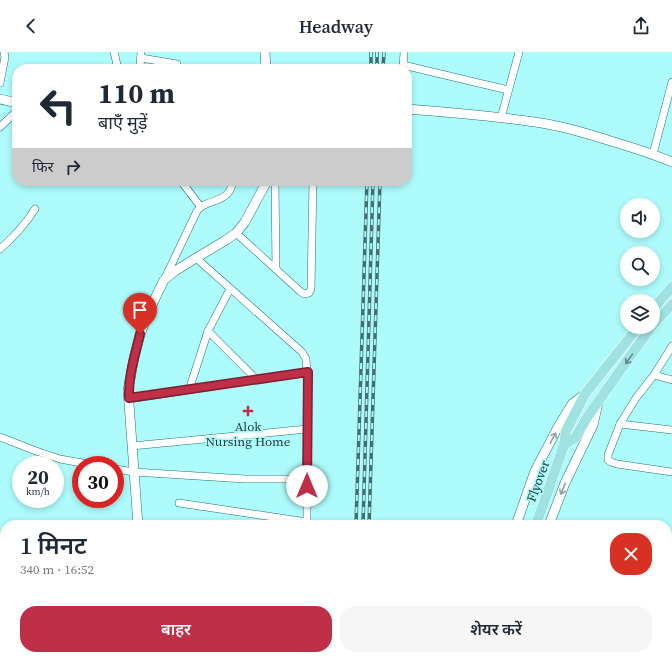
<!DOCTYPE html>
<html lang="hi">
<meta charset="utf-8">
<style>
:root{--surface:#fff;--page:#f6f6f7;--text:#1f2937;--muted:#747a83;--accent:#bf2f48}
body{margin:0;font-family:"Source Serif 4","Noto Sans Devanagari",serif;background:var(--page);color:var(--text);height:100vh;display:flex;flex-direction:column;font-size:15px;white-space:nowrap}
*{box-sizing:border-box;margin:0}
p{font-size:13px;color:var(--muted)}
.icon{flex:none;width:22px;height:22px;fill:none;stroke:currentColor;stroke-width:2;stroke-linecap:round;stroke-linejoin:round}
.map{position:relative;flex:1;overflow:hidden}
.drawer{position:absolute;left:0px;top:468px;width:672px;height:140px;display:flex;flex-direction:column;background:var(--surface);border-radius:16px 16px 0 0;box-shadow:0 2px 6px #0003}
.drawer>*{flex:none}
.hud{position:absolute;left:12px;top:12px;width:400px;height:122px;border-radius:16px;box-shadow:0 2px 6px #0003;background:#fff;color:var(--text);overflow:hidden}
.controls{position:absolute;left:620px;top:146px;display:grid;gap:8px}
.controls a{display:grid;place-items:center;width:40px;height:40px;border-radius:50%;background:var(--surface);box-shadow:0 2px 6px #0003;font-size:20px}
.speed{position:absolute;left:12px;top:404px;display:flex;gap:8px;font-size:20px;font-weight:700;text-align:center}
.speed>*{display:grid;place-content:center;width:52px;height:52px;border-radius:50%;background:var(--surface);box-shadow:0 2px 6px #0003;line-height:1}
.speed small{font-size:10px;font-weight:400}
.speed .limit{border:6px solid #d22;background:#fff;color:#111}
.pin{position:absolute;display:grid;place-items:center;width:34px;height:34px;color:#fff;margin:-41px -17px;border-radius:50% 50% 50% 0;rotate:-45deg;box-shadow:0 0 4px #0007}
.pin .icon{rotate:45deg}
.me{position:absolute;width:44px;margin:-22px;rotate:0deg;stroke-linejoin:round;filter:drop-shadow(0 0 3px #0008)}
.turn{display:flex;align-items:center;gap:14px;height:84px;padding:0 20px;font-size:18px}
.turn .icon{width:52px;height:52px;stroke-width:2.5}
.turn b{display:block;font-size:28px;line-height:34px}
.then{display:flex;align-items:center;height:38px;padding:0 20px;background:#0003;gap:8px;font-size:15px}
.round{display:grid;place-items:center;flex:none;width:42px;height:42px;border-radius:16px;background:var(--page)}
.summary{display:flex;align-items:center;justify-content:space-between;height:68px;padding:0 20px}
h1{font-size:24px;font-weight:600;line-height:30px}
.primary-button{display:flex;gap:8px;margin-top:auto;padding:8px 20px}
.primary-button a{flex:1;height:46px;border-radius:16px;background:var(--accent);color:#fff;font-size:16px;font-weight:600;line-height:46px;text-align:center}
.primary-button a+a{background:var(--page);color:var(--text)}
header{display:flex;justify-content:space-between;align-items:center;height:52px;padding:0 20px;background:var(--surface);font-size:18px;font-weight:600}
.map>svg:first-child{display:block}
</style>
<header><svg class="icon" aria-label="back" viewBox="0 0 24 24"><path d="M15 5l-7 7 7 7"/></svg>Headway<svg class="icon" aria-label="share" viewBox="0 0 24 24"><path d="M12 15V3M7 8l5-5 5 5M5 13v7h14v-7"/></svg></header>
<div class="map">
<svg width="672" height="608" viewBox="0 0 672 608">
<rect width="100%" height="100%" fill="#aefbfc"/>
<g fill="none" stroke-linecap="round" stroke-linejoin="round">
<g stroke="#227374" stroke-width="8">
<g id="street">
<polyline points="114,0 118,17"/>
<polyline points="141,6 177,12"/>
<polyline points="403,13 508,38"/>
<polyline points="403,16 404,0"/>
<polyline points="140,17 141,0"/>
<polyline points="0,31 5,5 4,0"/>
<polyline points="501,66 519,0"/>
<polyline points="0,75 17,59"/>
<polyline points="653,102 672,30"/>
<polyline points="181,129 200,154"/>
<polyline points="275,129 276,217"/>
<polyline points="236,181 301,240 304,242 309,241 311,237 313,129"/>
<path d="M0,197C15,184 25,173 35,157"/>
<polyline points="196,206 302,300 306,307 307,320 307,473"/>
<path d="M165,226L197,159C205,148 220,151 228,141C231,138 232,133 233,129"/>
<polyline points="208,279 256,327"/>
<polyline points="672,294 654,323 636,346 620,372 608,403 608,408 611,410 617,412 672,420"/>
<polyline points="654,323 672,328"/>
<polyline points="189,338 208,279 230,237"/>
<polyline points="129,347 307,320"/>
<polyline points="620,372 672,378"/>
<polyline points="0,385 36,399 60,407 93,413"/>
<polyline points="132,394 307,377"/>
<polyline points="115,417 134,420 245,427 307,427"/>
<polyline points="179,451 307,470"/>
</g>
</g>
<g stroke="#227374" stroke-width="10">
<g id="secondary">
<polyline points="265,0 266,17"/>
<polyline points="0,47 17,51"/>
<path d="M407,57C454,61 500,64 547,72C570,76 592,83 614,90C634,96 653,102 672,110"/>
<polyline points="138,473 128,338 134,306 140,283 147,263 164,228 175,219 196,206 226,188 236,181 245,170 267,129"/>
<polyline points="516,473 535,419 558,375 572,352 585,342"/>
<polyline points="549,473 565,431 593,373 598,351"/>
<polyline points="0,508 5,509"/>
<polyline points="0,535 5,536"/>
<polyline points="312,608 312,603"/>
<polyline points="322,608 322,603"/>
<polyline points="488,608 488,603"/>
<polyline points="504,608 505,603"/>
</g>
</g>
<g stroke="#fff" stroke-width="11">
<g id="primary">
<polyline points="653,257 672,235"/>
<polyline points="653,273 672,252"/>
<polyline points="564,393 575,386 588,364 651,275"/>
<polyline points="536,473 564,393 566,379 585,342 638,275"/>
<polyline points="0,526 5,527"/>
</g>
</g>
<use href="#street" stroke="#fff" stroke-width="7"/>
<use href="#secondary" stroke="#fff" stroke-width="9"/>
<use href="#primary" stroke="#9fe2e2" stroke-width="10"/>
<g stroke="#436e6f" stroke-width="3.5">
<g id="rail">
<polyline points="371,17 371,0"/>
<polyline points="377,17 377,0"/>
<polyline points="383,17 384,0"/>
<polyline points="356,473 367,129"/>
<polyline points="363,473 373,129"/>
<polyline points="369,473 380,129"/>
<polyline points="352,608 352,603"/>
<polyline points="364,608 364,603"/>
</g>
</g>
<use href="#rail" stroke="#aefbfc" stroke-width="2" stroke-dasharray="6" stroke-linecap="butt"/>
</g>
<defs><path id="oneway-shaft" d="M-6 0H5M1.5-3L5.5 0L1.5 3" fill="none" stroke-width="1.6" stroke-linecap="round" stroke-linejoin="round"/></defs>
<use stroke="#5a8989" href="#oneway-shaft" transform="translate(629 307) rotate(125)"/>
<g stroke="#90a0a0">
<use href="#oneway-shaft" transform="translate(553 386) rotate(-62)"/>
<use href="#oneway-shaft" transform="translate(563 437) rotate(112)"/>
</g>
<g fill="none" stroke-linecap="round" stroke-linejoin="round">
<g stroke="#7c1f2f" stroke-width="10">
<path id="route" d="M140,282C135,303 128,325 129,346L308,320L307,434"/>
</g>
<use href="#route" stroke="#bf2f48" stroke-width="7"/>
</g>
<path fill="#bf2f48" stroke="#aefbfc" stroke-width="1.5" d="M246 353h4v4h4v4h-4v4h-4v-4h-4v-4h4z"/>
<g text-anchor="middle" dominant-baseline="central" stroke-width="3.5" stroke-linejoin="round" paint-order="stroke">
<g font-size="13" fill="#214141" stroke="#aefbfc">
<text x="248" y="374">Alok<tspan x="248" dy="15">Nursing Home</tspan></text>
</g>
<g font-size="13" fill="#214141" stroke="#aefbfc">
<text transform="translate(538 429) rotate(-70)">Flyover</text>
</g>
</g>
</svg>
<div class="controls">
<a><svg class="icon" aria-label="sound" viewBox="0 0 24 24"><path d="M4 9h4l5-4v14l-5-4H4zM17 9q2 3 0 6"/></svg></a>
<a><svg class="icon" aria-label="search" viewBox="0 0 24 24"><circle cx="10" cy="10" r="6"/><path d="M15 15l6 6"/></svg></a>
<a><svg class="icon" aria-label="layers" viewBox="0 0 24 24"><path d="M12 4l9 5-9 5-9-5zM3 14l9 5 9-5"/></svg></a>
</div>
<div class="speed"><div>20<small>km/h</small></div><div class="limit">30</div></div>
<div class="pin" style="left:140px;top:282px;background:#d93025"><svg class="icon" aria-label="arrive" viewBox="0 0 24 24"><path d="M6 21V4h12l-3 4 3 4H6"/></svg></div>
<svg class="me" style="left:307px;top:434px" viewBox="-20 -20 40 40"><circle r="19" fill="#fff"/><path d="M0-13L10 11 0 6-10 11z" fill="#bf2f48"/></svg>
<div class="hud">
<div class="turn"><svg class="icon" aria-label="left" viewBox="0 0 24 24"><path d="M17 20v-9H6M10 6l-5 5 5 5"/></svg><div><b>110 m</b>बाएँ मुड़ें</div></div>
<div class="then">फिर<svg class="icon" aria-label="right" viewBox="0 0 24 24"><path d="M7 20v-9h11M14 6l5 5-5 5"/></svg></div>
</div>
<section class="drawer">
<div class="summary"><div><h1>1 मिनट</h1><p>340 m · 16:52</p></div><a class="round" style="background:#d93025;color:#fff"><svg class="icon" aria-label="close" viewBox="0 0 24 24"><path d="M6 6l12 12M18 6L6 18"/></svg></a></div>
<div class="primary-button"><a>बाहर</a><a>शेयर करें</a></div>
</section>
</div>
